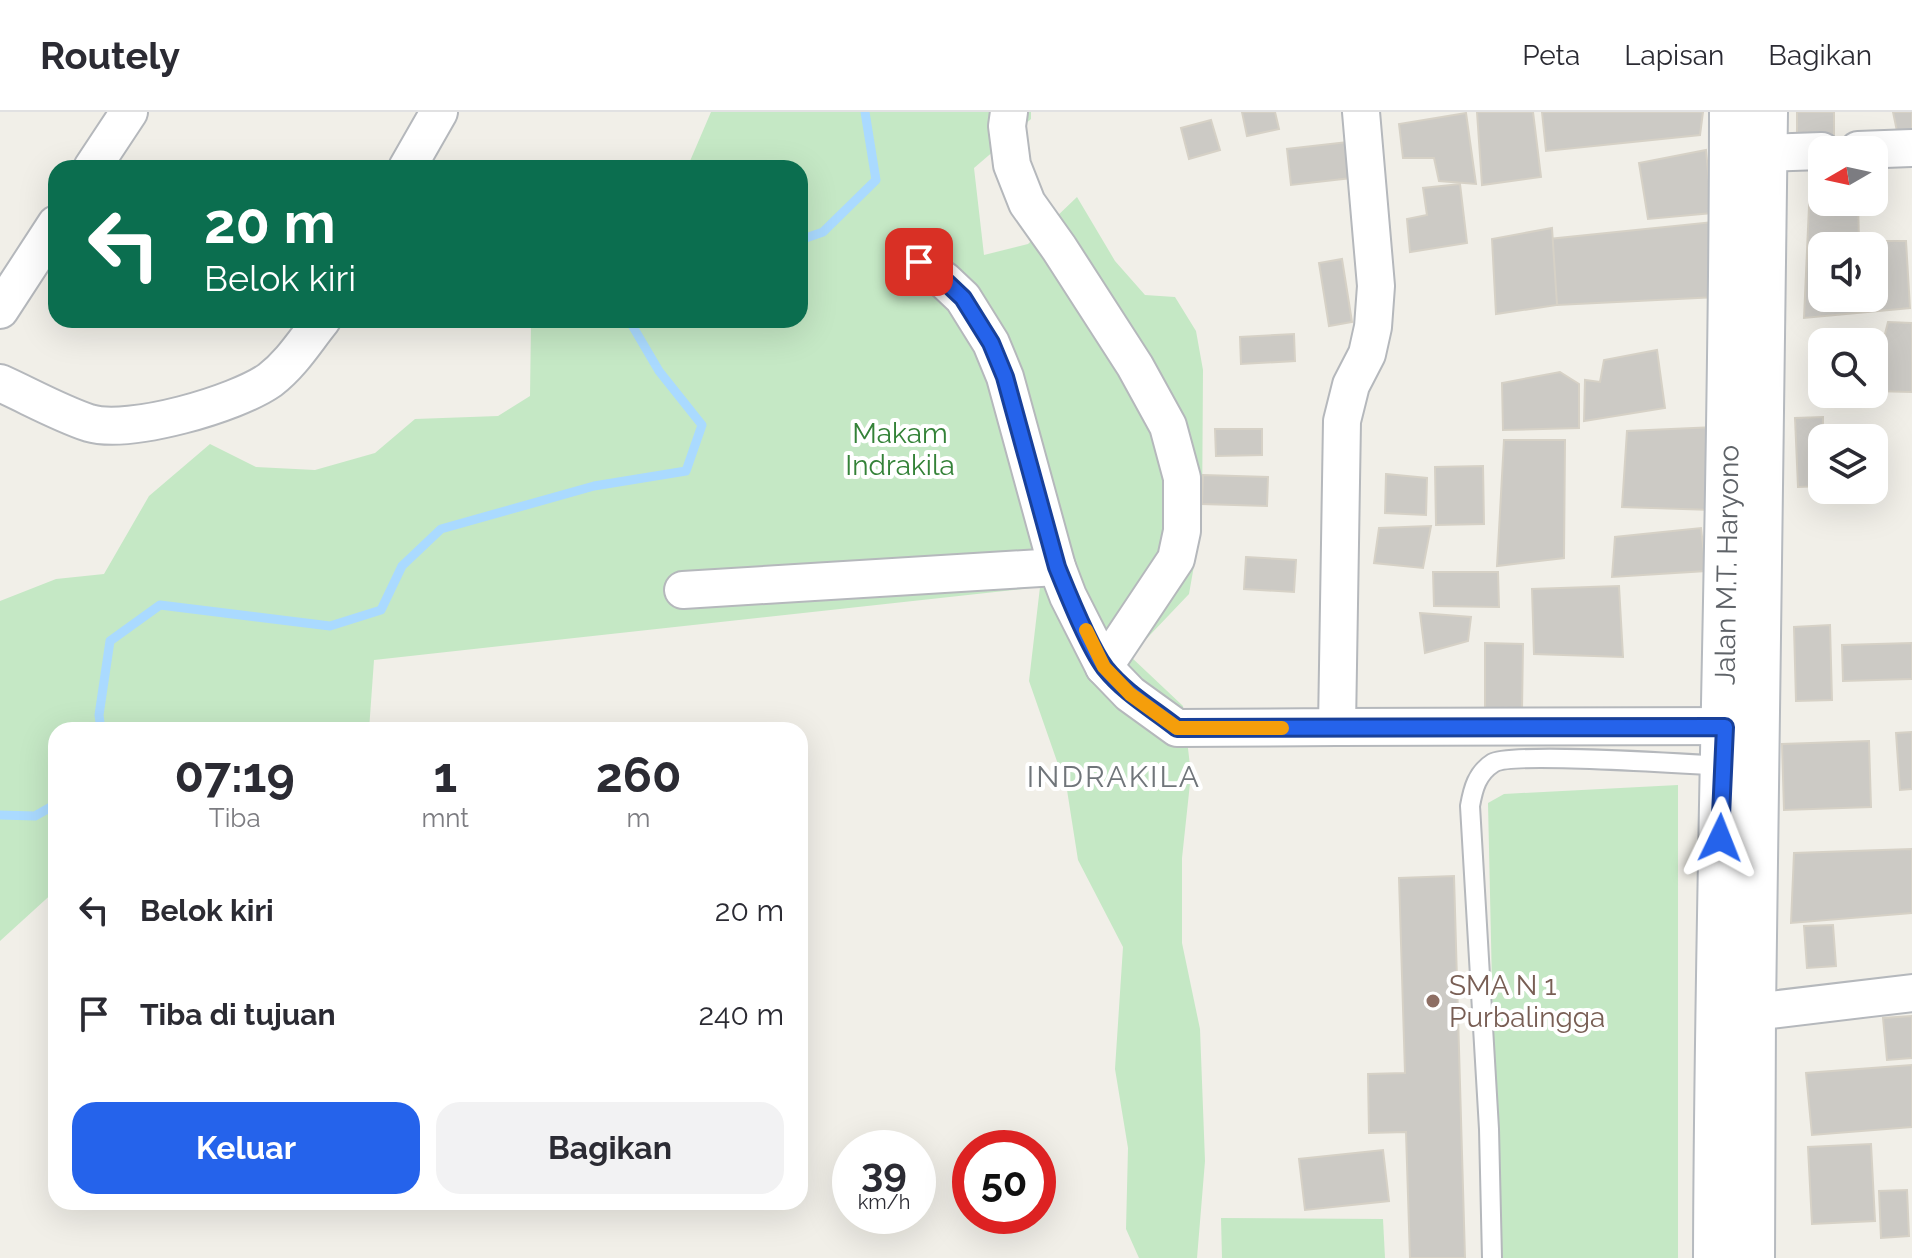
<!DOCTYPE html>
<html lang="id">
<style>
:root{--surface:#fff;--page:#f2f2f3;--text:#2b2b33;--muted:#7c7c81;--line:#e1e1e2;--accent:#2563eb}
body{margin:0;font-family:Raleway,sans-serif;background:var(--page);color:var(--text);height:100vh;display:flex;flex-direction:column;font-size:30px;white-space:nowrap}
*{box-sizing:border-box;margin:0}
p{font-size:26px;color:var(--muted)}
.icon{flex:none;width:44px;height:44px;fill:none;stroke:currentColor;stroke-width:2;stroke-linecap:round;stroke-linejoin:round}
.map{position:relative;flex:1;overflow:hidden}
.panel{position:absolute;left:48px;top:610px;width:760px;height:488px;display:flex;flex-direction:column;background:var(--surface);border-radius:24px;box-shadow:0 8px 32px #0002}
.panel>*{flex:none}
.hud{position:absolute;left:48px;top:48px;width:760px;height:168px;border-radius:24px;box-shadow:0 8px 32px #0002;background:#0b6e4f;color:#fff;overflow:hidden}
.needle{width:52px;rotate:261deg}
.tools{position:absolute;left:1808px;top:24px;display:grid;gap:16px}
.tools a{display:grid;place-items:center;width:80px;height:80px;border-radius:16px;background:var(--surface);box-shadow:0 8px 32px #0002;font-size:40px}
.speed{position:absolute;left:832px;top:1018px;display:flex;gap:16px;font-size:40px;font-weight:700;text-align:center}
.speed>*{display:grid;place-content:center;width:104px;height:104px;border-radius:50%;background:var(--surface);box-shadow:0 8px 32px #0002;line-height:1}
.speed small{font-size:20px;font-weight:400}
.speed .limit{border:12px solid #d22;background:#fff;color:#111}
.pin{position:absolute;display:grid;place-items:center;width:68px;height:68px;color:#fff;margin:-34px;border-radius:16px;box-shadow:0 4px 12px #0006}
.me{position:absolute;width:88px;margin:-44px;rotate:2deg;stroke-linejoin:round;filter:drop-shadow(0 0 6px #0008)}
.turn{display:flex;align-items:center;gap:28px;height:168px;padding:0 24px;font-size:36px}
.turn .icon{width:104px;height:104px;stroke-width:2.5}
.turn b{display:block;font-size:56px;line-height:68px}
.eta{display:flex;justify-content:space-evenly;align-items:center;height:136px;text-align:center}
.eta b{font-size:48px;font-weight:700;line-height:56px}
.button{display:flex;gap:16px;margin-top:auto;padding:16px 24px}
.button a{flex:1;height:92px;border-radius:24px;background:var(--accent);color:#fff;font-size:32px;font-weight:700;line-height:92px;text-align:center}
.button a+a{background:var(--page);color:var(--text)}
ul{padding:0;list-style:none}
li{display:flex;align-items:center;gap:24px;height:104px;padding:0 24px}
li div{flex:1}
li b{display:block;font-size:30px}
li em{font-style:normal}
header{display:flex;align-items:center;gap:48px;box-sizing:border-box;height:112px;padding:0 40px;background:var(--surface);border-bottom:2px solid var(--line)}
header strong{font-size:38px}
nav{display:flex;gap:44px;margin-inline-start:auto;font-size:28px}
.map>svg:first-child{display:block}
</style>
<header>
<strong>Routely</strong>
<nav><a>Peta</a><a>Lapisan</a><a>Bagikan</a></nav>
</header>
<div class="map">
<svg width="1912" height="1146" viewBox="0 0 1912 1146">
<rect width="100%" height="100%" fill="#f1efe8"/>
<g fill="#c5e8c5">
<polygon points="711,0 1031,0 1031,7 974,56 984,143 1028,132 1077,85 1115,149 1145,183 1175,185 1196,219 1203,258 1202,408 1189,482 1130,544 1183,594 1191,662 1182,746 1182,831 1200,917 1205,1049 1197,1146 1139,1146 1126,1117 1128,1036 1115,957 1123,835 1078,748 1067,678 1029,569 1040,475 374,548 369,618 56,618 56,778 0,829 0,489 56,467 104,462 149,384 210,332 256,355 315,358 375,341 415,307 498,304 530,284 531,212 534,208 800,208 800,56 687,56"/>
<polygon points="1678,673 1678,1146 1498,1146 1488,691 1504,682"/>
<polygon points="1221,1106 1383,1107 1385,1146 1222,1146"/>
</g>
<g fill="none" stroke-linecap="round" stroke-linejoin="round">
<g stroke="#aadaff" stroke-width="9">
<polyline points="800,128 823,120 876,68 865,0"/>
<polyline points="101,618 99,603 110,529 160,493 330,514 381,498 402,454 441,417 594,374 686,359 702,313 659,259 629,208"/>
<polyline points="0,703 35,704 56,692"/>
</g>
</g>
<g fill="#cccac5" stroke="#d6d1c6" stroke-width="2" fill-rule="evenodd">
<polygon points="1242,0 1275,0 1279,17 1247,24"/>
<polygon points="1477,0 1533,0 1541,65 1482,73"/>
<polygon points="1542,0 1703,0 1700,23 1546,39"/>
<rect x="1797" y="0" width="37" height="35"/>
<polygon points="1893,0 1912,0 1912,24 1898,24"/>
<polygon points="1466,1 1476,72 1439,69 1434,46 1403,46 1399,12"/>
<polygon points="1211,8 1220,38 1189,47 1181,16"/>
<polygon points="1356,29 1360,65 1291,73 1287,37"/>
<polygon points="1706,38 1712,101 1648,107 1639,51"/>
<polygon points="1460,72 1467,131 1410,140 1407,107 1427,103 1423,76"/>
<path d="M1810,72L1822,73V90H1858L1859,129H1906L1910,196L1804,206ZM1822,134H1874V186H1822Z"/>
<polygon points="1713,110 1717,185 1557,193 1549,127"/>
<polygon points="1552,116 1557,193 1496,202 1492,127"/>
<polygon points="1342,147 1352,210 1329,214 1319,151"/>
<polygon points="1888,210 1912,211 1912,280 1874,279 1874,230 1839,230 1839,228 1885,222"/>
<polygon points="1294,222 1295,249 1241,252 1240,225"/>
<polygon points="1657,238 1665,296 1584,309 1585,268 1600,270 1604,248"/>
<polygon points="1560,260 1579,272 1579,316 1503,318 1502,271"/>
<polygon points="1823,305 1822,374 1798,375 1795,306"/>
<polygon points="1715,315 1712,398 1622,395 1627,319"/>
<polygon points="1215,317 1262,317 1262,343 1216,344"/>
<polygon points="1504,328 1565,328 1564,446 1497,454"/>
<polygon points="1483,354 1484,412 1436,413 1435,355"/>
<polygon points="1386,362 1427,366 1426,403 1385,401"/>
<polygon points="1203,363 1268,365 1267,394 1202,392"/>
<polygon points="1431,414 1423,456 1374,451 1379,416"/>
<polygon points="1701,416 1706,459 1612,465 1615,425"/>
<polygon points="1246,445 1296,448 1294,480 1244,477"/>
<polygon points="1433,460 1498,460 1499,495 1434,494"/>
<polygon points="1619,474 1623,545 1534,542 1532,477"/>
<polygon points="1420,501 1471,505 1468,529 1425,541"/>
<polygon points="1830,513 1832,588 1796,589 1794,515"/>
<polygon points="1485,531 1523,532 1522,598 1485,598"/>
<polygon points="1912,531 1912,567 1843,569 1842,533"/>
<polygon points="1912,620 1912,677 1900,678 1896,621"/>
<polygon points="1869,629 1871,695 1784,698 1782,632"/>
<polygon points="1912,737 1912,801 1791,811 1794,741"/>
<polygon points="1454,764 1465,1146 1410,1146 1406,1020 1369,1021 1368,962 1405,961 1399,766"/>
<polygon points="1833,813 1836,854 1807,856 1804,814"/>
<polygon points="1912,904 1912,946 1887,948 1883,906"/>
<polygon points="1912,953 1912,1015 1812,1023 1806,961"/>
<polygon points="1871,1032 1875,1109 1812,1112 1808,1035"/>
<polygon points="1383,1038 1389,1089 1305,1098 1299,1047"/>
<polygon points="1907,1078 1909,1124 1881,1126 1879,1079"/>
</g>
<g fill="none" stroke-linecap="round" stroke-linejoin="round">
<g stroke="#b5b8bc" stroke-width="22">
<path id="service" d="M1492,1146L1489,1017L1470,694C1473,677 1477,661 1493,651C1511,640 1690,652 1723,654"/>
</g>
<g stroke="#b5b8bc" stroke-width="40">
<g id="minor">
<polyline points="1009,0 1007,14 1012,53 1027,91 1059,136 1135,254 1168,314 1182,366 1182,419 1176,447 1104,555"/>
<polyline points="1858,38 1912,36"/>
<polyline points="1765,41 1822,39"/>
<polyline points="92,56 129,0"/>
<polyline points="407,56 439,0"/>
<polyline points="919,150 945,169 963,186 991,231 1005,265 1057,455 1068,484 1104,555 1130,582 1177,616 1337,615 1342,309 1351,273 1367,242 1373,215 1376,174 1361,0"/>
<polyline points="0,198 56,112"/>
<path d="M0,271C29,284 59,301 89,311C129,323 236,292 270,268C292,251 305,229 322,208"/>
<polyline points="683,478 1057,455"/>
<polyline points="1337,615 1751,614"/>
<polyline points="1753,900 1912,881"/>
</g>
</g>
<g stroke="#b6babf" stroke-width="48">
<g id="secondary">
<path d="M1716,1146C1717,764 1732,382 1732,0"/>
<polyline points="1752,1146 1753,900 1765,0"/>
</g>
</g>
<use href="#service" stroke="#fff" stroke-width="18"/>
<use href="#minor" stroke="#fff" stroke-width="36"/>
<use href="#secondary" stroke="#fff" stroke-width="44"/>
</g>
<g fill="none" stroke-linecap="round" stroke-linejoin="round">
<g stroke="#184099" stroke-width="20">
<path id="route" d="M919,150L945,169L963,186L991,231L1005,265L1057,455C1068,482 1088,533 1105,556C1125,581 1153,597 1177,616L1725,615L1720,726"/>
</g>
<use href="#route" stroke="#2563eb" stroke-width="14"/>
<polyline stroke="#f59e0b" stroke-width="14" points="1086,518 1104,555 1130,582 1177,616 1282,616"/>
</g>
<circle fill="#8d6e63" stroke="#fff" stroke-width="3" cx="1433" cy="889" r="8"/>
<g text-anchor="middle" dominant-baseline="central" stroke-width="8" stroke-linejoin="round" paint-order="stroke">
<g font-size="28" fill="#348238" stroke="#fff">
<text x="900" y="321">Makam<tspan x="900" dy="32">Indrakila</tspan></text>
</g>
<g font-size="28" fill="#5f6368" stroke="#fff">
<text transform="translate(1727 453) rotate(-89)">Jalan M.T. Haryono</text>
</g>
<g font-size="28" fill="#785e54" stroke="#fff" text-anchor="start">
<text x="1449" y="873">SMA N 1<tspan x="1449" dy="32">Purbalingga</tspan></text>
</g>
<g font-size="30" letter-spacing="2" fill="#70757a" stroke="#fff">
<text x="1114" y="664">INDRAKILA</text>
</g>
</g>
</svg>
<div class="tools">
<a><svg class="needle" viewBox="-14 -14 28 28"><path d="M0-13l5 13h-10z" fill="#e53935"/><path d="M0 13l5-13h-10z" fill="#7c7c81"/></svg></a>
<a><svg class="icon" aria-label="sound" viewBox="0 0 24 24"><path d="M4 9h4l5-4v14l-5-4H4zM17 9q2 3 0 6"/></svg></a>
<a><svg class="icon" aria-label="search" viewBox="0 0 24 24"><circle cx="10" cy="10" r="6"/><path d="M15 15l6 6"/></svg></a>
<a><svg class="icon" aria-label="layers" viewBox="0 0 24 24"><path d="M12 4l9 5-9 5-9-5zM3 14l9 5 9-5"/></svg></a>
</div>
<div class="speed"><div>39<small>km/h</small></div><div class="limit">50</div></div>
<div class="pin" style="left:919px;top:150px;background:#d93025"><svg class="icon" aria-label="arrive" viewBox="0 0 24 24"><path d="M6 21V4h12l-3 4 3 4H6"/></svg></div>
<svg class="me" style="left:1720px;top:726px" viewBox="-20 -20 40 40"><path d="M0-17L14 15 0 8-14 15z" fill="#2563eb" stroke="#fff" stroke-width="4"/></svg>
<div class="hud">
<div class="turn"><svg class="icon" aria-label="left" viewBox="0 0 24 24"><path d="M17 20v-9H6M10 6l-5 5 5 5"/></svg><div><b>20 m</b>Belok kiri</div></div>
</div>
<section class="panel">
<div class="eta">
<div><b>07:19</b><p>Tiba</p></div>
<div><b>1</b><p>mnt</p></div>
<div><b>260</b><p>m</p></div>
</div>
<ul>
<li><svg class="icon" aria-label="left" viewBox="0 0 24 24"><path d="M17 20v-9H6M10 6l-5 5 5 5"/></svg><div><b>Belok kiri</b></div><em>20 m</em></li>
<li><svg class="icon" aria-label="arrive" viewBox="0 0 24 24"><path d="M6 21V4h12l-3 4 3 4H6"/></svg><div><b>Tiba di tujuan</b></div><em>240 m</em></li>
</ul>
<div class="button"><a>Keluar</a><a>Bagikan</a></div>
</section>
</div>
